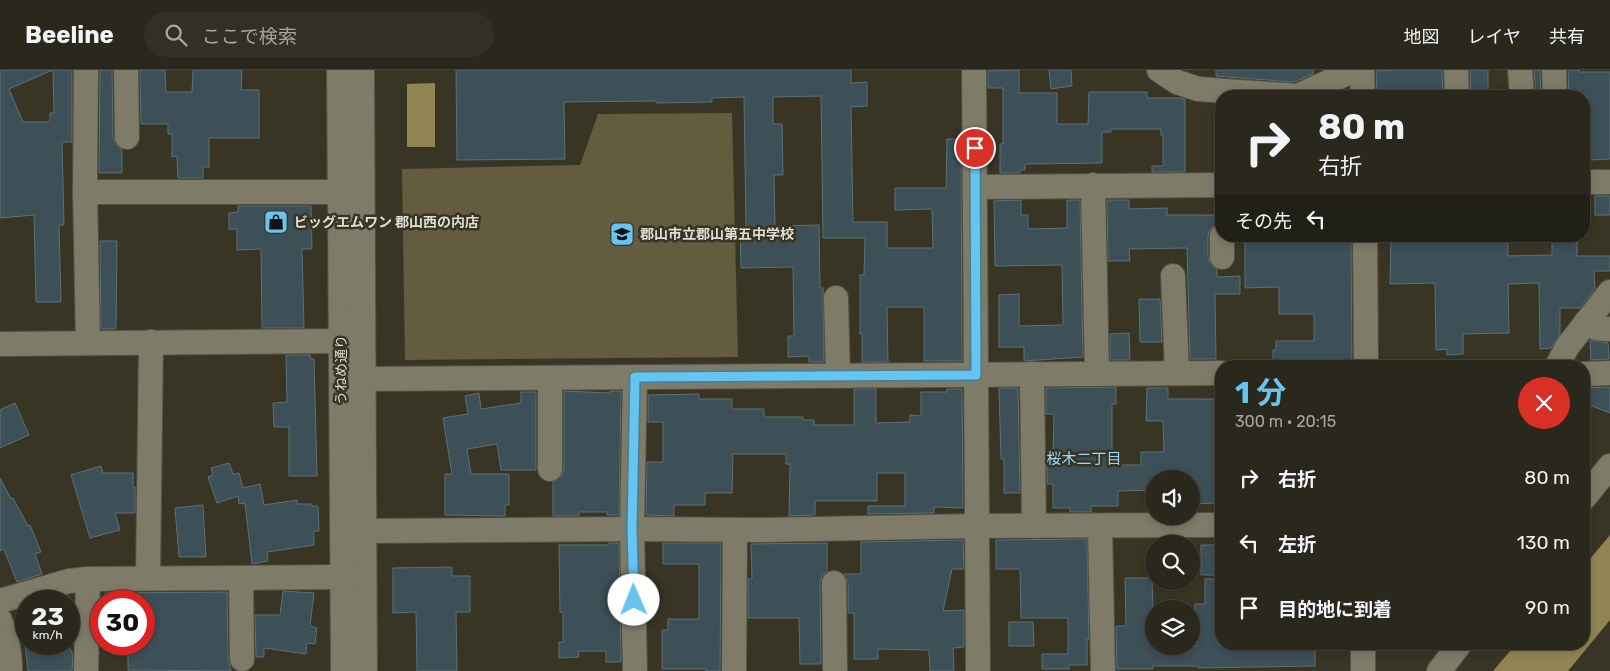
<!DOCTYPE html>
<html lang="ja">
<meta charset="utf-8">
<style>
:root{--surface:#2a281c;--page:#323025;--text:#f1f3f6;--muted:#a5a6a3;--line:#46443b;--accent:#66c4ef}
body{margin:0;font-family:Rubik,"Noto Sans JP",sans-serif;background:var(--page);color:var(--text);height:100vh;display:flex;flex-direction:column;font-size:19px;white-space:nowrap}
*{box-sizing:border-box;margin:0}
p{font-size:16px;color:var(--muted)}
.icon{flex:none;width:28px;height:28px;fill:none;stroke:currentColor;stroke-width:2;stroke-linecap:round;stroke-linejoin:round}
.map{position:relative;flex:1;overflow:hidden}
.drawer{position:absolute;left:1215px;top:290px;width:375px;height:290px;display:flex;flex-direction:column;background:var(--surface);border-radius:20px;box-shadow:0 2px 8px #0003,0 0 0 1px var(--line)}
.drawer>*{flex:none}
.hud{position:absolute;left:1215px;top:20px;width:375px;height:152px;border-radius:20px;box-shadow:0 2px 8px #0003,0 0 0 1px var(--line);background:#2a281c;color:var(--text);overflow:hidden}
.tools{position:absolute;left:1145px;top:400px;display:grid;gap:10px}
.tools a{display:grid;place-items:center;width:55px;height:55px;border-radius:50%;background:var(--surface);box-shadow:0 2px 8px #0003,0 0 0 1px var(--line);font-size:25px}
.speed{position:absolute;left:15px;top:520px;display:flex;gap:10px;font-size:25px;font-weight:700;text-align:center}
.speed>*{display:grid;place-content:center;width:65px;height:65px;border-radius:50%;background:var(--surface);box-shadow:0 2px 8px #0003,0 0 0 1px var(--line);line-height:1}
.speed small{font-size:12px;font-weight:400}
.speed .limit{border:8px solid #d22;background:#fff;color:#111}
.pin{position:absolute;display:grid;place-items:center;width:42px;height:42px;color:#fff;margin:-21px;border:2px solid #fff;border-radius:50%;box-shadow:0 1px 5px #0007}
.me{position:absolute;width:55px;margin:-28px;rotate:359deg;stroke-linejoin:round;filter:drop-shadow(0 0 4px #0008)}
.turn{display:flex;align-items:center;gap:18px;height:105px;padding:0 20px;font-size:22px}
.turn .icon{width:65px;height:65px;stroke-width:2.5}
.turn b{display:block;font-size:35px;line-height:42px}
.then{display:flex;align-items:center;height:48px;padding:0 20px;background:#0003;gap:10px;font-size:19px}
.round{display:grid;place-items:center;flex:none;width:52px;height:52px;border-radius:26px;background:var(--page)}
.overview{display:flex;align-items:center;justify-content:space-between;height:85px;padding:0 20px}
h1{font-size:30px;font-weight:700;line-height:38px;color:var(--accent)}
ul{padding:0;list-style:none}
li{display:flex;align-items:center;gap:15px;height:65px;padding:0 20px}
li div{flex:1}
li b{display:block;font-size:19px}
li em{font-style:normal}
header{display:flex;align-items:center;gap:30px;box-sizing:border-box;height:70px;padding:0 25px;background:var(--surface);border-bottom:1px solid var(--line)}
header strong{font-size:24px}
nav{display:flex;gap:28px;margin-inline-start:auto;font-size:18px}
.search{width:350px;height:45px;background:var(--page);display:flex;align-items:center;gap:12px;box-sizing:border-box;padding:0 18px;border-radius:28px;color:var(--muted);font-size:19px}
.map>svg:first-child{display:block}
</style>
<header>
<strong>Beeline</strong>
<div class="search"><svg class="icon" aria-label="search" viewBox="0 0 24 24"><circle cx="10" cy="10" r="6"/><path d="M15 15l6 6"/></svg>ここで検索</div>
<nav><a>地図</a><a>レイヤ</a><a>共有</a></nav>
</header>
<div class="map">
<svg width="1610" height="601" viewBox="0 0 1610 601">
<rect width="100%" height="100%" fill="#383525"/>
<polygon fill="#635c3e" points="732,43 738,287 405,290 402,99 580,95 598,44"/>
<g fill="#8f8452">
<polygon points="435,13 435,77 407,77 407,14"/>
<polygon points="1610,465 1610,550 1568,601 1493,601 1516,574 1584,574 1584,496"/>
</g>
<g fill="#3d4f57" stroke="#5d7079">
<polygon points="0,0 53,0 9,19 23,52 47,52 50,50 50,43 54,43 53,0 72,0 72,72 62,72 64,155 59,155 61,232 36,232 34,145 0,148"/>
<polygon points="100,0 112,0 113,67 116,74 122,80 122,103 99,103"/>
<polygon points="140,0 165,0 166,22 192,22 193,0 242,0 241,20 259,20 259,68 209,68 209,97 203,97 203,108 178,108 177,86 172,87 172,64 168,64 168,54 141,54"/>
<polygon points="456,0 851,0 851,13 867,12 867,36 851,37 853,152 887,152 887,178 933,178 932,139 895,140 895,118 946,118 947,69 961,69 962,291 924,291 924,237 887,237 888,292 862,292 862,264 860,264 860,205 864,205 865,168 823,168 821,26 773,27 773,54 782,54 783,105 774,105 775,156 819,155 820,218 823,218 824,292 809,292 809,286 788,287 788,266 794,266 793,197 741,198 740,157 746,157 744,27 712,28 712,32 656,33 656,31 564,32 565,89 457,90"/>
<polygon points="1019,0 1019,23 1057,23 1057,54 1088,54 1089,22 1147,22 1147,28 1181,28 1185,29 1185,102 1152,102 1152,96 1163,96 1163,65 1161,65 1161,59 1111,59 1111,62 1102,62 1102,93 1025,94 1025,100 1020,100 1020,103 1000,103 1000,74 1003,74 1003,18 988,18 988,1"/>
<polygon points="1049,0 1071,0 1072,16 1051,19"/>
<polygon points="1216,0 1313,0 1313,4 1297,11 1292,12 1216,6"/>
<polygon points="1395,0 1442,0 1443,26 1434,26 1434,24 1377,24 1376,1"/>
<polygon points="1470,0 1488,0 1488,26 1471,26"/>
<polygon points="1534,0 1540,0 1541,26 1536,26"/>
<polygon points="1568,0 1579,0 1579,2 1610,2 1610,89 1589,90 1587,26 1569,26"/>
<rect x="1595" y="126" width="15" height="19"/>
<polygon points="1021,130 1021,145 1028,145 1028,159 1067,158 1067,130 1080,130 1083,287 1024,291 1024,277 999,277 999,225 1019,224 1019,256 1063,255 1062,195 995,196 994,131"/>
<polygon points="1107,130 1129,130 1129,139 1167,138 1167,145 1216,145 1217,154 1210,159 1208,166 1208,187 1210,193 1217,200 1217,207 1240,206 1240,224 1215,224 1216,289 1190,289 1187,178 1129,179 1130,191 1108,191"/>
<polygon points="238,136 311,136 312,179 302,179 304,258 262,258 261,179 237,180 237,159 229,159 229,143 238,142"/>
<polygon points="1245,166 1351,166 1352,296 1273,296 1273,280 1276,280 1276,271 1314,271 1314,244 1279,244 1279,217 1245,218"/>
<polygon points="1391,166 1414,166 1414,169 1478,168 1478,166 1508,166 1508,186 1552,185 1552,166 1577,166 1577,186 1610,186 1610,201 1594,201 1595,219 1580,238 1560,238 1560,264 1551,278 1540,279 1539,213 1508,214 1509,263 1463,264 1463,284 1447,285 1447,279 1436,280 1435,213 1390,214"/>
<polygon points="100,171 117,171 116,259 101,259"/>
<polygon points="1139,229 1160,229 1162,272 1140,272"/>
<polygon points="1129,263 1130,290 1110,290 1110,264"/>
<polygon points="1590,270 1608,273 1609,289 1591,290"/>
<polygon points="286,285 310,285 311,289 314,289 317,406 289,406 289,357 274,357 273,333 287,332"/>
<polygon points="1116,317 1116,334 1112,334 1112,395 1141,395 1141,382 1164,382 1163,351 1146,351 1147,318 1168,318 1168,329 1217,329 1218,433 1191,434 1191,409 1154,409 1154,420 1118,421 1118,436 1091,436 1091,442 1070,442 1070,438 1053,438 1053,414 1047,414 1047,393 1052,393 1052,387 1053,387 1054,344 1046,344 1046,318"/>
<polygon points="1610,317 1610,343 1584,333 1584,318"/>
<polygon points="999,318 1018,318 1020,423 1004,423 1004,389 1001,389"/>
<polygon points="854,319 876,319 876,353 910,352 910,345 921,346 921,322 947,322 947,319 962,319 963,438 934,437 934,443 868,444 868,436 905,436 905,403 877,403 877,431 815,431 815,445 789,446 790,394 786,394 786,384 733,384 732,423 705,423 705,435 674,435 674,446 646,445 647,392 663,392 663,352 648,352 648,325 699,324 699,329 732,329 732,339 764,339 764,347 803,347 803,350 814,350 814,355 854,355"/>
<polygon points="564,321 610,323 610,321 621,321 619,445 607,445 607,442 579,442 579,446 553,446 553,412 562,406 564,399"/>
<polygon points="521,322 536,322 536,400 501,400 497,374 467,379 471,404 509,404 509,435 505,435 505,446 445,445 445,404 452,404 443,348 468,344 465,326 479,323 481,339 521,333"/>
<polygon points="15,333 29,365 0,378 0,340"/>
<polygon points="229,393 233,404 239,403 243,418 260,414 264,435 297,430 297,434 311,434 311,436 318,436 319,461 314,461 314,475 267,482 268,491 252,494 245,433 239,434 238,426 217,433 208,407 213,405 211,398"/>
<polygon points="101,396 103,403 133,403 133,417 135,417 135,443 115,443 120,460 90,468 71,405"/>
<polygon points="0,408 11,429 13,428 28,456 30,455 41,482 35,484 42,504 17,512 4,479 0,481"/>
<polygon points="203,435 206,487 179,487 175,438"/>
<polygon points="1087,469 1089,569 1087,569 1087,595 1069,595 1069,599 1042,599 1042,584 1068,584 1068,548 1021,548 1020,499 996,499 996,470"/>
<polygon points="963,470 964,499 952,499 943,541 964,540 964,577 953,578 954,601 930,601 929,580 878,579 878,589 854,589 854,543 848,543 848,513 844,504 861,504 861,472"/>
<polygon points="608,473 619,473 621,592 606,592 606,581 578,581 579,587 559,588 559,572 563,572 563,543 560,542 559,475 608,475"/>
<polygon points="663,473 721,473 720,601 706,601 706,599 662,599 662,560 668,560 668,549 699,549 699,494 663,494"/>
<polygon points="827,473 827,501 822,506 820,513 821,594 800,594 799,548 748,548 748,509 752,509 751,474"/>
<rect x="1201" y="475" width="17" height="30"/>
<polygon points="452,497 452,506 470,506 470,542 456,542 457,601 417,601 416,542 393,543 393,498"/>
<polygon points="1125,508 1152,508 1154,576 1197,576 1197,547 1195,547 1195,534 1205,534 1205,509 1221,509 1221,547 1218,547 1218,574 1315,574 1315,596 1198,598 1198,596 1153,596 1153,599 1117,599 1116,556 1126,556"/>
<polygon points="283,521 314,523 310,556 317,558 315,574 307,573 306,584 264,578 264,587 256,587 255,545 280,545"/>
<polygon points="227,522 228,589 231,601 128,600 128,574 144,574 144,531 105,531 105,523"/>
<polygon points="1009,552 1033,552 1034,576 1009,576"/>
<polygon points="25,574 68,574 73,585 72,601 28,601"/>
</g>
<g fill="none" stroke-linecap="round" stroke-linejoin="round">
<g stroke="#555245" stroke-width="26">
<g id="minor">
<polyline points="86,0 85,122 88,273"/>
<polyline points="126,0 127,67"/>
<polyline points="339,0 343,601"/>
<polyline points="362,0 365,601"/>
<polyline points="974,0 978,601"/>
<polyline points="1159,0 1177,12 1198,19 1298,26 1354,0"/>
<polyline points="1362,0 1363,26"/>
<polyline points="1456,0 1457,26"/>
<polyline points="1520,0 1522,26"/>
<polyline points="1554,0 1555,26"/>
<polyline points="1584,112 1610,112"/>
<polyline points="1093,115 1097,303"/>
<polyline points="975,117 1221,115"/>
<polyline points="85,122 340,122"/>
<polyline points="1222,166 1222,187"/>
<polyline points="1365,166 1366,296"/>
<polyline points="1173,206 1177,303"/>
<polyline points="836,228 838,306"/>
<path d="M1586,252C1594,259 1600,259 1610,259"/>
<polyline points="0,274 340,271"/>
<polyline points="1557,296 1567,277 1610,222"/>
<polyline points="1032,304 1034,456"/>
<polyline points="1584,304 1610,303"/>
<polyline points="635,307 632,459 635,601"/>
<polyline points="550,308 550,399"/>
<polyline points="363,309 1221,303"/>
<polyline points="1584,428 1610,396"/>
<polyline points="1100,456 1103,601"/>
<polyline points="363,461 632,459 760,460 976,456 1221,455"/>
<polyline points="148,508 151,272"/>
<polyline points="241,508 242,589"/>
<polyline points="834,513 835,601"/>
<polyline points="0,531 69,511 88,509 342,507"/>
<path d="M0,550C6,567 11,583 10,601"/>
<polyline points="86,601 88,509"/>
<polyline points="734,601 735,460"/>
<polyline points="1363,601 1363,574"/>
<polyline points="1439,601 1460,574"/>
</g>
</g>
<use href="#minor" stroke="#7e7b69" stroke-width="24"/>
</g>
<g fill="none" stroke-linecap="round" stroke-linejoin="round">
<g stroke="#427f9b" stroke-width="12">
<polyline id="route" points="634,530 632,459 635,307 976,305 975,78"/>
</g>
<use href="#route" stroke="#66c4ef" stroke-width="9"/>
</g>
<defs>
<g id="shop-square" transform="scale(1.25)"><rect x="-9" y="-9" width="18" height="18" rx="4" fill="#66c4ef" stroke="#383525"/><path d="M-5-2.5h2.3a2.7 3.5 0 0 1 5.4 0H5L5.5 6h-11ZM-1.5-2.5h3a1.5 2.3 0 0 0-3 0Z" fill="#111"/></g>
<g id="school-square" transform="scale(1.25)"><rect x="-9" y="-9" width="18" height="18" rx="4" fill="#66c4ef" stroke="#383525"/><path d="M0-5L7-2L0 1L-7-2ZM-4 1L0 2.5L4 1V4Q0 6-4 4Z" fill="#111"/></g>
</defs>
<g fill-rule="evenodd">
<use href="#shop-square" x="276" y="152"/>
<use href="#school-square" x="622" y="164"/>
</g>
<g text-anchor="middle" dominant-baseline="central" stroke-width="5" stroke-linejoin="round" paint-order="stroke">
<g font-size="14" font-weight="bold" fill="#dfddd4" stroke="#383525" text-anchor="start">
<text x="294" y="152">ビッグエムワン 郡山西の内店</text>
<text x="640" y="164">郡山市立郡山第五中学校</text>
</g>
<g font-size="14" fill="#dfddd4" stroke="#383525">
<text transform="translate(341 300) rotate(-90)">うねめ通り</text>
</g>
<g font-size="15" fill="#96d9f8" stroke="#383525">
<text x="1084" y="389">桜木二丁目</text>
</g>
</g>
</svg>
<div class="tools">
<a><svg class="icon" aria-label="sound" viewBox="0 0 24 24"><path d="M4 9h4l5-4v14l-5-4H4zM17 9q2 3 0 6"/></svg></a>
<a><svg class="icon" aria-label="search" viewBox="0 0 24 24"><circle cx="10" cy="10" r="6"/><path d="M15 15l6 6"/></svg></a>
<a><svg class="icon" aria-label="layers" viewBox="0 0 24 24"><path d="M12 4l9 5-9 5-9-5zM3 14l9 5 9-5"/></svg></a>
</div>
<div class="speed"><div>23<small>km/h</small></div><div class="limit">30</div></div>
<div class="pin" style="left:975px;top:78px;background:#d93025"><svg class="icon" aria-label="arrive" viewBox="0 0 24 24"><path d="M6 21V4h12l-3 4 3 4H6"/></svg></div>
<svg class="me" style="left:634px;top:530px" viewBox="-20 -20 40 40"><circle r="19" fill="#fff"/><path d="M0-13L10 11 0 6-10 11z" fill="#66c4ef"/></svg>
<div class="hud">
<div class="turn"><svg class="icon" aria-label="right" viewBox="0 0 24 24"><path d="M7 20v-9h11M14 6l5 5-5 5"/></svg><div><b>80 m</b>右折</div></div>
<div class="then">その先<svg class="icon" aria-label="left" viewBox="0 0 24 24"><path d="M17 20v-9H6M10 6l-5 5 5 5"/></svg></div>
</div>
<section class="drawer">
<div class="overview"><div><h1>1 分</h1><p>300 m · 20:15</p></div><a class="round" style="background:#d93025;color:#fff"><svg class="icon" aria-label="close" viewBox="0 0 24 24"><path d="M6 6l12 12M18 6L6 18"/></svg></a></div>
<ul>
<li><svg class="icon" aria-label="right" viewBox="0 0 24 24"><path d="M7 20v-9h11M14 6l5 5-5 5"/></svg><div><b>右折</b></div><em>80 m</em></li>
<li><svg class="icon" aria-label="left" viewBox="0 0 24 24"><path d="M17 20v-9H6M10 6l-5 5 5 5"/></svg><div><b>左折</b></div><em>130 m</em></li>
<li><svg class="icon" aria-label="arrive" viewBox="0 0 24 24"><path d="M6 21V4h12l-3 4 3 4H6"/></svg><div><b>目的地に到着</b></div><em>90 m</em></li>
</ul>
</section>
</div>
